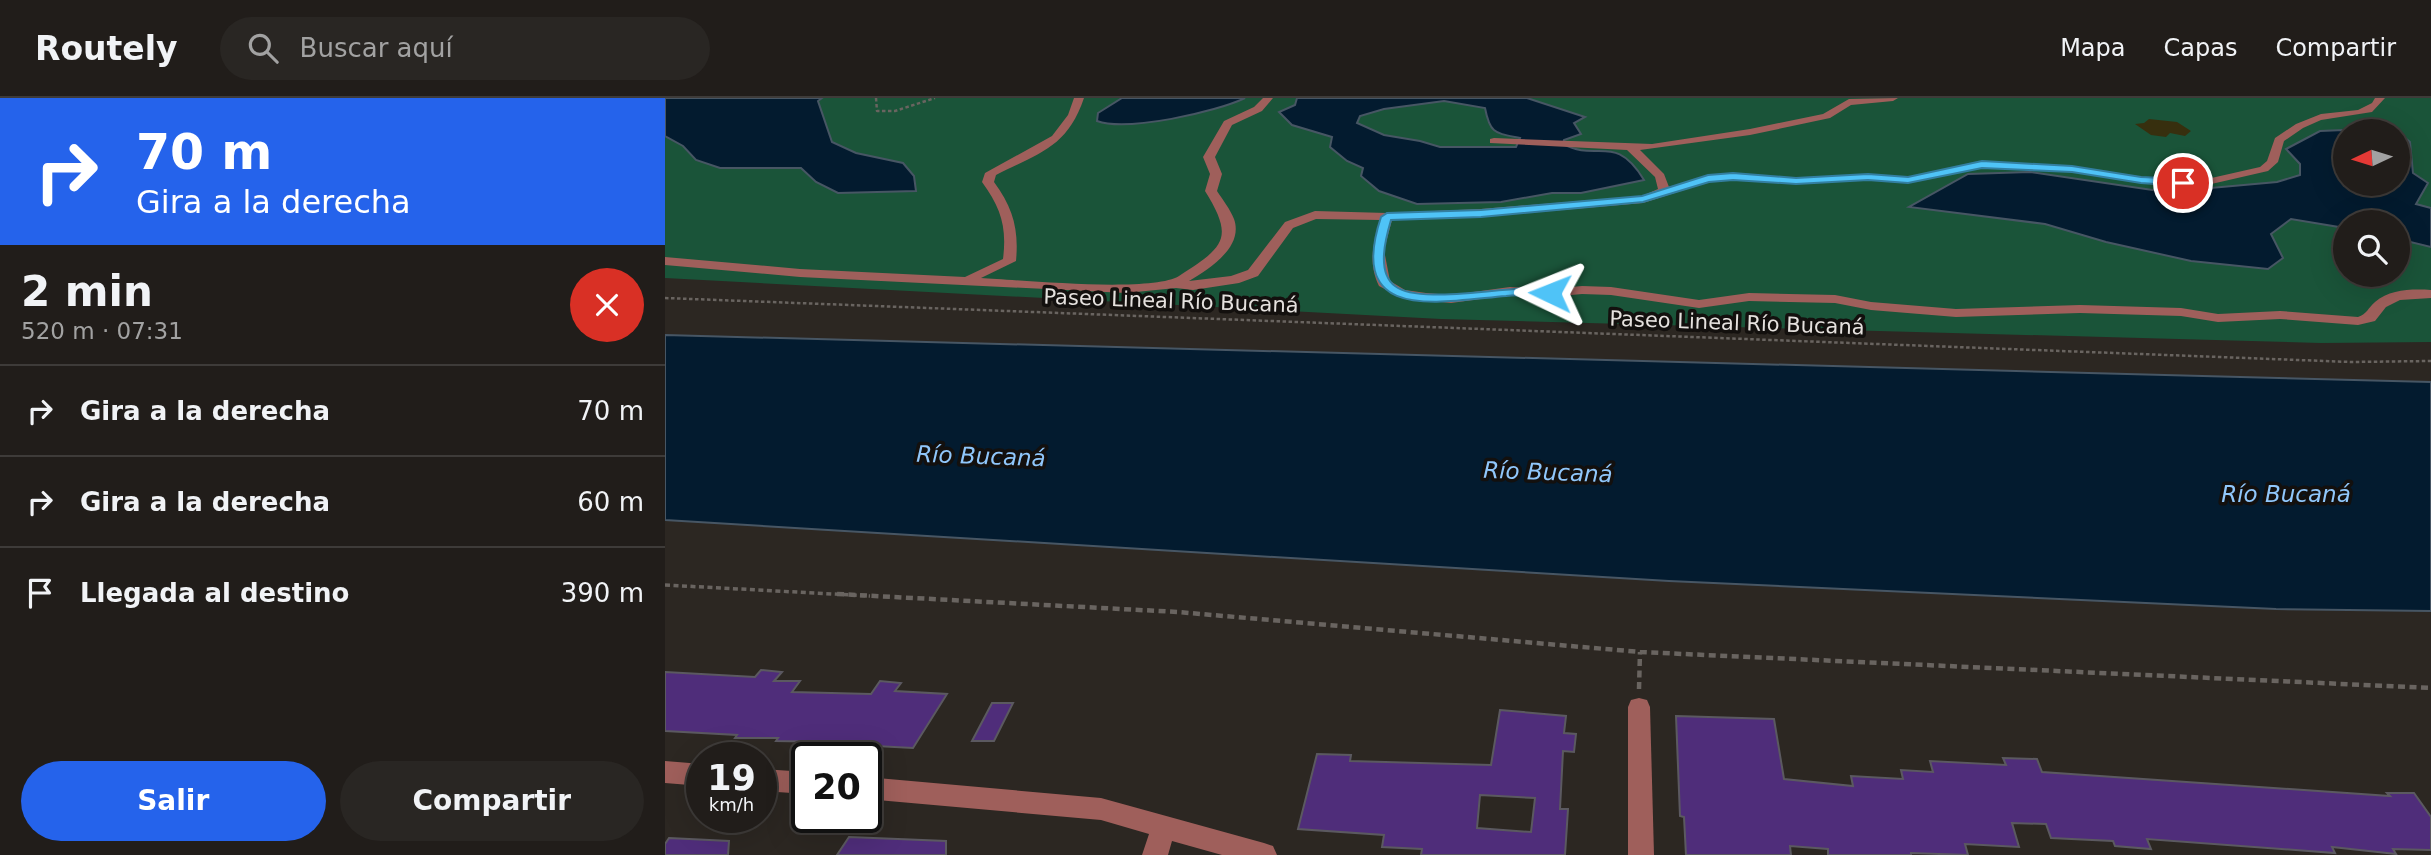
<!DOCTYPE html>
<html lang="es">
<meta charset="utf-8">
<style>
:root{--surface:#211d1a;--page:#292623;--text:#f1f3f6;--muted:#a2a2a2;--line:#3e3b39;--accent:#2563eb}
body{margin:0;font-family:"DejaVu Sans",sans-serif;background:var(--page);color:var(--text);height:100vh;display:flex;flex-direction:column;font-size:26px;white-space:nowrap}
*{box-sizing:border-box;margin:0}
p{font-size:23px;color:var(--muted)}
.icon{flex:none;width:38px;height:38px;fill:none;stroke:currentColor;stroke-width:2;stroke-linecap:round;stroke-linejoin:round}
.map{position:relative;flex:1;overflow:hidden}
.drawer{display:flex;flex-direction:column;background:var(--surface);width:665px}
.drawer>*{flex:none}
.guide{background:#2563eb;color:#fff;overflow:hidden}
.needle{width:46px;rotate:266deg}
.buttons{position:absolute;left:1668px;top:21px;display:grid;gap:14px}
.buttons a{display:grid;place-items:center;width:77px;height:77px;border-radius:50%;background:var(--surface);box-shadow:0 7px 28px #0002,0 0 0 2px var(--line);font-size:35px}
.speed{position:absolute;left:21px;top:644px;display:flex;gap:14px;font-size:35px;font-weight:700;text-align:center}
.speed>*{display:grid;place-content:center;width:91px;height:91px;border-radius:50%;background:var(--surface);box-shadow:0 7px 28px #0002,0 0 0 2px var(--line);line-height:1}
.speed small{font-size:18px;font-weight:400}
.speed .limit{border:4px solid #111;border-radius:10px;background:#fff;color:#111}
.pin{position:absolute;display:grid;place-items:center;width:60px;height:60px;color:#fff;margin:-30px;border:4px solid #fff;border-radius:50%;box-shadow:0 2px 7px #0007}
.me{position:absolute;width:77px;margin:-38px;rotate:272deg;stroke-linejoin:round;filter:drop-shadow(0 0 5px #0008)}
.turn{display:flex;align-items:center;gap:24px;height:147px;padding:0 21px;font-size:32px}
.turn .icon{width:91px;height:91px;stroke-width:2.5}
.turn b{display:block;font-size:49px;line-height:60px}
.round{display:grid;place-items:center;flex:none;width:74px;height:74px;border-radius:37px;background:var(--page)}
.summary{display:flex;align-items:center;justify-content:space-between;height:119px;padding:0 21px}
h1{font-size:42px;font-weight:700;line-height:52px}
.action{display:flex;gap:14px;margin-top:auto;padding:14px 21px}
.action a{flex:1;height:80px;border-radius:42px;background:var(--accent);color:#fff;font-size:28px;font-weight:700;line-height:80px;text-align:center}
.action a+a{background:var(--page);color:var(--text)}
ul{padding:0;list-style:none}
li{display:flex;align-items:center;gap:21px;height:91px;padding:0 21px;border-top:2px solid var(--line)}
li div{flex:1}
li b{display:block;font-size:26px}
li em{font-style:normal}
header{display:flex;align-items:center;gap:42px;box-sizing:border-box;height:98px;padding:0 35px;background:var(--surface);border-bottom:2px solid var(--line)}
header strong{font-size:33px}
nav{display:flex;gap:38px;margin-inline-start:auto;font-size:24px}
.search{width:490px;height:63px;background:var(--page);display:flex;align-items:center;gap:18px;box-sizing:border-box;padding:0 24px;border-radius:38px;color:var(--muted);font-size:26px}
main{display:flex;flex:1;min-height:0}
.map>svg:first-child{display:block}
</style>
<header>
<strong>Routely</strong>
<div class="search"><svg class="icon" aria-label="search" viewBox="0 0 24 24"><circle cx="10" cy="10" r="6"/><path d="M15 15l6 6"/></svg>Buscar aquí</div>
<nav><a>Mapa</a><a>Capas</a><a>Compartir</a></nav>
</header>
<main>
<section class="drawer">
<div class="guide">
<div class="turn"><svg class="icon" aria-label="right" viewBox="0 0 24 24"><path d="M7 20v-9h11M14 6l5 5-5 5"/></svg><div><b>70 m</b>Gira a la derecha</div></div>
</div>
<div class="summary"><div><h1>2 min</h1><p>520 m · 07:31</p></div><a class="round" style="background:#d93025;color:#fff"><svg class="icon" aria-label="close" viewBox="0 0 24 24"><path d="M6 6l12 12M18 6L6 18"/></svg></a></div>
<ul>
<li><svg class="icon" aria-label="right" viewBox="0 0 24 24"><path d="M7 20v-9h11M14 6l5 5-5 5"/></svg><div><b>Gira a la derecha</b></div><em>70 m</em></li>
<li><svg class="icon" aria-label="right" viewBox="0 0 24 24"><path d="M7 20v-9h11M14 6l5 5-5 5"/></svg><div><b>Gira a la derecha</b></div><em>60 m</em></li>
<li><svg class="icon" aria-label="arrive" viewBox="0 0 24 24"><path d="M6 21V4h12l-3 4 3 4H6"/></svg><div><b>Llegada al destino</b></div><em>390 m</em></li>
</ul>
<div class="action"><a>Salir</a><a>Compartir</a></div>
</section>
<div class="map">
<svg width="1766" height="757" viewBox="0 0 1766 757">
<rect width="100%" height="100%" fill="#2c2722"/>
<path fill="#1a5439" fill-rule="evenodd" d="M0,0H1766V244L1656,245L776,221L0,180ZM1680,33H1732V86H1680ZM1680,124H1732V177H1680Z"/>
<polygon fill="#372f0e" points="1484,21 1512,24 1526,33 1520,38 1505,35 1501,39 1486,37 1470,26 1479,25"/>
<g fill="#031b2f" stroke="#475664" stroke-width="2" fill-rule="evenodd">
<polygon points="0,0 157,0 153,3 167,44 191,55 238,65 249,78 251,93 173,95 151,84 136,70 55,70 31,62 18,48 0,38"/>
<path d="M457,0H580C551,14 462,34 432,23L433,15Z"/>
<path d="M632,0H862L920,19L909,25L916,36L899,42L898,46C932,65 950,34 979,82L916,95H887L836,104L752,106L714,93L696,78L698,70L682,63L665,49L667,39L627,27L614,14L630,7ZM779,3L820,10C825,36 830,35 855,40L851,49H775L755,43L719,37L692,25L695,18L719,11Z"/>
<polygon points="1703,31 1725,33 1680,33 1680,86 1732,86 1733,34 1745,44 1748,75 1763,85 1751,106 1766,110 1766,149 1733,141 1732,124 1680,124 1680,130 1626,121 1606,136 1618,160 1603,171 1526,163 1441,144 1380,126 1244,109 1303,76 1365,74 1501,94 1612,84 1635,77 1635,66 1621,51 1655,33"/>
<polygon points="0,237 1766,284 1766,513 1611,511 1004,483 0,422"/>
</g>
<g fill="#4f2d7a" stroke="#5b5960" stroke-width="2" fill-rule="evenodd">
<polygon points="96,572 117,574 109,583 135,583 127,594 206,596 215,583 236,585 230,593 282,596 248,650 192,647 191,649 169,647 171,644 111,643 113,640 70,640 72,637 0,633 0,574 90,579"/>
<polygon points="327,605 348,605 329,643 307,643"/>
<path d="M835,612L901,618L899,635L911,636L909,654L898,653L895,711H903L900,757H756L757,751L717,749L719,737L633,731L652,656L686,657L685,663L826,667ZM815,697L870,700L866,734L812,730Z"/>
<polygon points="1011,618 1109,621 1119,681 1188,688 1186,678 1238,681 1236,672 1268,674 1265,663 1341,667 1338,660 1372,661 1377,674 1725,698 1722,695 1749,695 1766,719 1766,752 1728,751 1731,756 1667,749 1670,755 1482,741 1486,751 1450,748 1448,743 1386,740 1381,726 1347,725 1354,749 1300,746 1303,757 1246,755 1246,757 1163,757 1163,751 1125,748 1126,757 1021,757 1019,719 1015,718"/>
<polygon points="184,739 281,743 281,757 172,757"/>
<polygon points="4,740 64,743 63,757 0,757 0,746"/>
</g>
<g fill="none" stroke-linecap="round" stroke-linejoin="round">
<g stroke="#696460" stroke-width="2.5" stroke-dasharray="3.5 2.5" stroke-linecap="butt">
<polyline points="211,0 212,13 230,13 270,0"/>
<polyline points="0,200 1686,264 1766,263"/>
</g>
<polyline stroke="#696460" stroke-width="3.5" stroke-dasharray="5 3.5" stroke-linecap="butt" points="0,487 205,498"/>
<g stroke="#696460" stroke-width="4.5" stroke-dasharray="7 4.5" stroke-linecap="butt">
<polyline points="172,496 513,514 975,554 1766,590"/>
<polyline points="974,591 975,554"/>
</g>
<g fill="#9f5f5b" fill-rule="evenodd">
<path d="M409,0H419C402,50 374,55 331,77L329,84C348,110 354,131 351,163L316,180C354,182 487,195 514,178C559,149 570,141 540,93L545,76L538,59L559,23L589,9L598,0H608L597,13L567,27L550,59L557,76L552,93C558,102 565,111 569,121C579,149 544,171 524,183L566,178L583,172L620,124L650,113L722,115L816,111L977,98L993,91L990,79L962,52L825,45V41L829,40L987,46L1085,31L1158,16L1184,1L1233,0L1228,3L1186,7L1165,20L1085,37L975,52L999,76L1004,89L1043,78L1068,75L1131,80L1203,76L1243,79L1317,63L1407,68L1492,81H1542L1595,69L1602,63L1610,40L1631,26L1656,16L1693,12L1707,5L1710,0H1720L1707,14L1656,22L1638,30L1619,43L1613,64L1603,73L1542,87H1492L1407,74L1317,69L1243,85L1203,82L1131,86L1068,81L1044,84L978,105L816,119L727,122L719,152L725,183L740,192L761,195L786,197L845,189L885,191L917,188L946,189L1034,202L1084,195L1170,197L1206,204L1291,211L1415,207L1516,210L1553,216L1615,213L1693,219C1702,216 1703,210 1710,204C1725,191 1747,191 1766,192V200L1735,202L1721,209L1710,223L1693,227L1615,221L1553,224L1516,218L1415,215L1291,219L1206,212L1170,205L1084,203L1034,210L946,197L917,196L885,199L845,197L786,205L737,200L714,188C703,165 708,146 715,122L651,121L628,130L593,178L574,185L528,192L511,190L461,195L135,179L0,167V159L135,171L300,179L338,161C342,129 336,110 317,84L320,75L387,38L403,17Z"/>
<polygon points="974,600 982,602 985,609 989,757 963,757 963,609 966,602"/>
<polygon points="0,663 37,666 37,688 0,685"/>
<polygon points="96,671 142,674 142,696 96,693"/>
<polygon points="201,679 436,700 599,745 608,748 612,757 557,757 507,743 503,757 477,757 484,736 436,722 201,701"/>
</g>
</g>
<path fill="#4fc3f7" stroke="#337fa1" stroke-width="2" d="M1317,63L1407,68L1476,79L1518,81L1523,85L1518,88L1476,85L1407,74L1317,70L1243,85L1203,82L1131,86L1068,82L1044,84L978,104L816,119L726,122C721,139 711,174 730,188C758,209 850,184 889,192V198L885,199C870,198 855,196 841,198C772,204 681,225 716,119L722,115L816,112L977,98L1043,77L1068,75L1131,80L1203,76L1243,79Z"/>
<g text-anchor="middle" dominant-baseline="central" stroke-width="7" stroke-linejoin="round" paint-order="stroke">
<g font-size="21" fill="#e5e1de" stroke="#13100e">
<text transform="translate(506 203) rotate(2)">Paseo Lineal Río Bucaná</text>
<text transform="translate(1072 225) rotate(2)">Paseo Lineal Río Bucaná</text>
</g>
<g font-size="23" font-style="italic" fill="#90c7fb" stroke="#13100e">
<text transform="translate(316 358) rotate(2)">Río Bucaná</text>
<text transform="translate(883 374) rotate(2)">Río Bucaná</text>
<text x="1621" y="396">Río Bucaná</text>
</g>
</g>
</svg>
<div class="buttons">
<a><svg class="needle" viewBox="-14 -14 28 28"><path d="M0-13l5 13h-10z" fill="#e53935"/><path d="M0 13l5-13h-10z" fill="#a2a2a2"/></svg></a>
<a><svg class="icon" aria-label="search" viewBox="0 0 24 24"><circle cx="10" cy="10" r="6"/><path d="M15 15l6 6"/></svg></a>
</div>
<div class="speed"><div>19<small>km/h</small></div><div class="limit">20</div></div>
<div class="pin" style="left:1518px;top:85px;background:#d93025"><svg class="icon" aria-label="arrive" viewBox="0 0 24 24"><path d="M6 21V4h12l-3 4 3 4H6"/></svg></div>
<svg class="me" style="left:885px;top:195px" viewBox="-20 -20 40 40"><path d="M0-17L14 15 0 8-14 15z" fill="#4fc3f7" stroke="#fff" stroke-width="4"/></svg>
</div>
</main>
